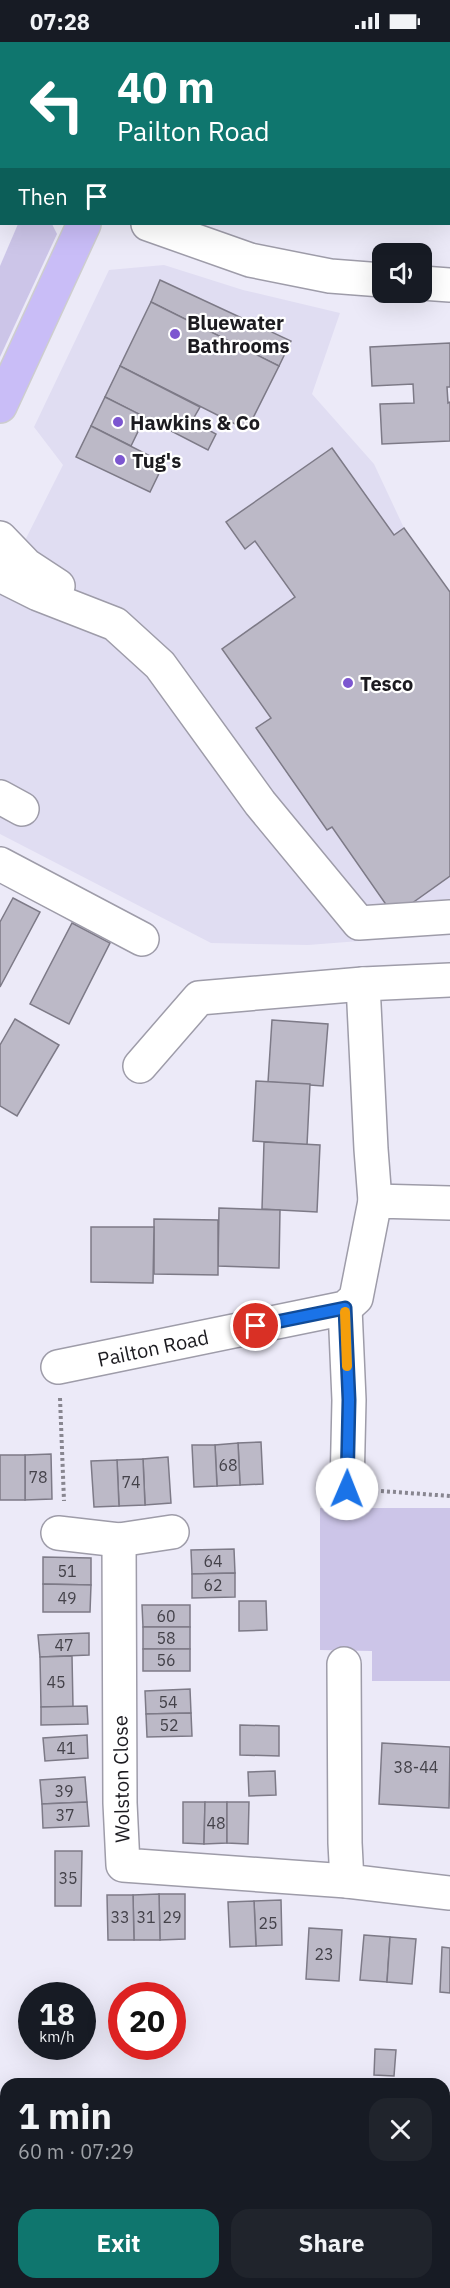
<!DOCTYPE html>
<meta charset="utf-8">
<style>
:root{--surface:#171b24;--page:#20242c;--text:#f1f3f6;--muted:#9ea1a6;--accent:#0f766e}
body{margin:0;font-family:"IBM Plex Sans",sans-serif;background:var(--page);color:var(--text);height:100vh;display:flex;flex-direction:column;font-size:22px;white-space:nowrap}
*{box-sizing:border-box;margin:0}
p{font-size:20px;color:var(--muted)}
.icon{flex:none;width:33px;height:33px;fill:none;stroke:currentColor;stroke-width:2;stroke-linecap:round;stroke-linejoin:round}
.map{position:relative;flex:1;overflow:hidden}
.details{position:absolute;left:0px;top:2036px;width:450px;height:212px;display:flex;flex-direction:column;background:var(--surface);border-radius:18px 18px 0 0;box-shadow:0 6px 24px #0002}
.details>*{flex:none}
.top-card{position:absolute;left:0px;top:0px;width:450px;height:183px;box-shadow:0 6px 24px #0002;background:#0f766e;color:#fff;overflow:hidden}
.controls{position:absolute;left:372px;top:201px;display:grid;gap:12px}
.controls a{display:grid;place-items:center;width:60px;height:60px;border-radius:12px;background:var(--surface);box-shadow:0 6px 24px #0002;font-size:30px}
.speed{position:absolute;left:18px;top:1940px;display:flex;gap:12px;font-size:30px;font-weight:700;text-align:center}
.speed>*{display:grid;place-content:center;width:78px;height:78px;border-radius:50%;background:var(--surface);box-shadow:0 6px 24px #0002;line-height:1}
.speed small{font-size:15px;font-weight:400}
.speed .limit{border:9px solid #d22;background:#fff;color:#111}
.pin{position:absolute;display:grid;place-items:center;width:51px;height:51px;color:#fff;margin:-26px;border:3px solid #fff;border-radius:50%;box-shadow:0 2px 6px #0007}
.me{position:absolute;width:66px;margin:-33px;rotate:1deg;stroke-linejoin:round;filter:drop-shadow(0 0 4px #0008)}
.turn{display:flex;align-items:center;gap:21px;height:126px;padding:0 18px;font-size:27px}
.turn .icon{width:78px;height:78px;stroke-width:2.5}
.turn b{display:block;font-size:42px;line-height:51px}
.then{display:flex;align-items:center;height:57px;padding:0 18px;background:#0003;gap:12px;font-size:22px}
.round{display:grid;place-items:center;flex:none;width:63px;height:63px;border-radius:18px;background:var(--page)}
.summary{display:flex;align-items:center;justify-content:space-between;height:102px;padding:0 18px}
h1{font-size:36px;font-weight:800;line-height:45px}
.cta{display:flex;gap:12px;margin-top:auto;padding:12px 18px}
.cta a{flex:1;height:69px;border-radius:18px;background:var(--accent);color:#fff;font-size:24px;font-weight:800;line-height:69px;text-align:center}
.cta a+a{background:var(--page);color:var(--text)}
.status{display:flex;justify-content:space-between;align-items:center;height:42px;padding:0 30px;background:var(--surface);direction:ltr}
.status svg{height:16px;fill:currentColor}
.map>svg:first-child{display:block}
</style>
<div class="status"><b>07:28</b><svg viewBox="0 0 49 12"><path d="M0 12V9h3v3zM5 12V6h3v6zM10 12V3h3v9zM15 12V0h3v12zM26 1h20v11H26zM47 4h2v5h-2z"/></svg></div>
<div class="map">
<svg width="450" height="2246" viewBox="0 0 450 2246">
<rect width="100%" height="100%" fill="#eceaf8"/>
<polygon fill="#e0ddf2" points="164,223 243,248 340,271 312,352 374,422 404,486 450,550 450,892 308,903 211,901 0,792 0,548 63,423 34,385 109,228"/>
<g fill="#ccc5e8">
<polygon points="18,182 52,182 57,192 0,315 0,224"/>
<polygon points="320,1466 450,1466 450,1639 372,1639 372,1609 320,1608"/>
</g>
<g fill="#bcb9c7" stroke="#7d7a87" stroke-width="1.5">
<polygon points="267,0 411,0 411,2"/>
<polygon points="160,238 291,299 279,324 151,260"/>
<polygon points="151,260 279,324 247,388 120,324"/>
<polygon points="450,301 450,345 447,345 448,361 450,360 450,399 382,402 380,362 414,361 413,342 372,344 370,305"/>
<polygon points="120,324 200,365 192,379 216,392 208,408 105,355"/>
<polygon points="105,355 145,375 131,404 91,384"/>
<polygon points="91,384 164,421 150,450 76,415"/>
<polygon points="332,406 394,493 404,486 450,550 450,834 394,874 332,785 327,788 256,686 271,676 222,607 295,555 255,499 245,507 226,480"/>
<polygon points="13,856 40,870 0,945 0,880"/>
<polygon points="72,881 110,901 69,982 30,962"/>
<polygon points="15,977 59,1003 17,1074 0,1064 0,1003"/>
<polygon points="272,978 328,982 323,1044 268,1040"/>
<polygon points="256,1039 310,1042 307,1103 253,1099"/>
<polygon points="264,1100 320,1103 317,1170 262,1167"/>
<polygon points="219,1166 280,1168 279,1226 218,1224"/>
<polygon points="154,1177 218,1178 218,1233 154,1232"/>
<polygon points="91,1185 154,1185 153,1241 91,1240"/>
<polygon points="261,1400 263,1442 240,1443 238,1401"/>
<polygon points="238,1401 240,1443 217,1444 215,1403"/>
<polygon points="192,1403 215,1403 217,1444 194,1445"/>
<polygon points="51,1412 52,1457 25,1458 25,1413"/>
<rect x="0" y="1413" width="25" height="45"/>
<polygon points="168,1415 171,1461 145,1463 143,1417"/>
<polygon points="143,1417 145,1463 119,1464 117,1418"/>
<polygon points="117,1418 119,1464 94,1465 91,1419"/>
<polygon points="234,1507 235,1531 192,1532 191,1508"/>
<polygon points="43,1515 91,1516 91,1543 43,1542"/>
<polygon points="235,1531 235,1555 192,1556 192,1532"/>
<polygon points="43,1542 91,1543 90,1570 43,1570"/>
<polygon points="239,1559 266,1559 267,1588 239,1589"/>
<polygon points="142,1563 190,1563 190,1585 143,1585"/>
<rect x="143" y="1585" width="47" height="22"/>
<polygon points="89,1591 89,1613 40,1615 38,1593"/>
<rect x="143" y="1607" width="47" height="22"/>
<polygon points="72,1614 73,1665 41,1665 40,1615"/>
<polygon points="190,1647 191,1671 146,1672 145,1649"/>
<polygon points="87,1664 88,1682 41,1683 41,1665"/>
<polygon points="191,1671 192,1694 147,1695 146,1672"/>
<polygon points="240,1683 279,1684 279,1714 240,1713"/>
<polygon points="87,1693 88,1716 45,1719 43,1696"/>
<polygon points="382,1701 450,1705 449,1766 379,1762"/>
<polygon points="275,1729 276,1753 249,1754 248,1730"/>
<polygon points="85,1735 87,1760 42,1762 40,1738"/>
<polygon points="87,1760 89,1784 43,1786 42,1762"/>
<polygon points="183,1760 205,1760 204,1802 183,1801"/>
<polygon points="205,1760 227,1760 227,1801 204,1802"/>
<polygon points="227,1760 249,1760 248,1802 227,1801"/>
<polygon points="55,1809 82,1809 81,1864 55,1864"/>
<polygon points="159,1852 185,1852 185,1897 160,1898"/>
<polygon points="159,1852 160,1898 134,1898 133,1853"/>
<polygon points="107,1853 133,1853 134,1898 108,1898"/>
<polygon points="281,1858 282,1903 256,1904 254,1859"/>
<polygon points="254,1859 256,1904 230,1905 228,1860"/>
<polygon points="309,1886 342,1888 339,1939 306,1937"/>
<polygon points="364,1893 390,1895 387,1940 360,1938"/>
<polygon points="390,1895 416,1897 412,1942 387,1940"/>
<polygon points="442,1905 450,1906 450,1951 440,1950"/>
<polygon points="375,2007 396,2008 394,2034 374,2033"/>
<polygon points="444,2050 450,2051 450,2088 444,2088"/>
<polygon points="0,2094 3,2094 2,2163 0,2163"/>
<polygon points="3,2094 6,2094 6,2163 2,2163"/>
<polygon points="444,2111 450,2112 450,2170 444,2170"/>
</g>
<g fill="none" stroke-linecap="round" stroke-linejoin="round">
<g stroke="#9e9ca9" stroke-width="36">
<g id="minor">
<polyline points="148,182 250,218 330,234 382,238"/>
<polyline points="422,241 450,243"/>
<polyline points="0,496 26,523 58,544"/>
<polyline points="0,533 38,552 115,582 160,623 260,761 359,881 450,875"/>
<polyline points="0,755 22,767"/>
<polyline points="0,822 142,897"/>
<polyline points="140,1024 199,956 363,942"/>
<polyline points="375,1159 371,1107 363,942 450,938"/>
<polyline points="345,1266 349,1358 347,1447"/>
<polyline points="58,1325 345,1266 356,1256 375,1159 450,1161"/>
<polyline points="58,1491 119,1498 172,1490"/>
<polyline points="119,1498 120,1761 123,1823 347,1839"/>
<polyline points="344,1622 345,1801 347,1839 450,1851"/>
<polyline points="0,2237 6,2237"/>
<polyline points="218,2241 324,2246"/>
</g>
</g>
<g stroke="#cdcdce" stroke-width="36">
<g id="highway">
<polyline points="53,2 53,0"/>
<polyline points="147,2 148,0"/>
<polyline points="0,137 2,133"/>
<polyline points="0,364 84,182"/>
</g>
</g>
<g stroke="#888690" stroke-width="4" stroke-dasharray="3 3" stroke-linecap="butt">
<polyline points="448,29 450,29"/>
<polyline points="60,1356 64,1459"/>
<polyline points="381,1449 450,1454"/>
</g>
<use href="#minor" stroke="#fff" stroke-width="33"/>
<use href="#highway" stroke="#c9bdf7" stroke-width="33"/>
</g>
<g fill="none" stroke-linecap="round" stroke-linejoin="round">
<g stroke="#114b97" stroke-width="15">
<polyline id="route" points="256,1284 345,1266 349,1358 347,1447"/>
</g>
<use href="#route" stroke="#1a73e8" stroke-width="10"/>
<polyline stroke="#f59e0b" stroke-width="10" points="345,1270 347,1324"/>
</g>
<g fill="#7c56d0" stroke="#fff" stroke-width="2">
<circle cx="175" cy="292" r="6"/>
<circle cx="118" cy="380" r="6"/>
<circle cx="120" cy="418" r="6"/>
<circle cx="348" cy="641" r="6"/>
</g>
<g text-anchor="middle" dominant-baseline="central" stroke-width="4.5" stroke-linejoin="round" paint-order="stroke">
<g font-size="16" fill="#44424a">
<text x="228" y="1423">68</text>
<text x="38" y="1435">78</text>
<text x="131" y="1440">74</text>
<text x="213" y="1519">64</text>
<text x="67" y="1529">51</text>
<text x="213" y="1543">62</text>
<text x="67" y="1556">49</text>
<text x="166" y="1574">60</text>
<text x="166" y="1596">58</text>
<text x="64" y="1603">47</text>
<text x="166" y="1618">56</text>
<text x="56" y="1640">45</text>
<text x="168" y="1660">54</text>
<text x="169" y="1683">52</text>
<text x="66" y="1706">41</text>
<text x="416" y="1725">38-44</text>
<text x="64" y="1749">39</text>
<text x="65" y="1773">37</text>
<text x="216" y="1781">48</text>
<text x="68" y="1836">35</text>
<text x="120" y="1875">33</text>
<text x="146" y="1875">31</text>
<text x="172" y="1875">29</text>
<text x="268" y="1881">25</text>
<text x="324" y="1912">23</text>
</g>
<g font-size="20" font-weight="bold" fill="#1c1b20" stroke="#fff" text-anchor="start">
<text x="187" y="280">Bluewater<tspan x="187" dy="23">Bathrooms</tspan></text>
<text x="130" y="380">Hawkins &amp; Co</text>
<text x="132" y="418">Tug's</text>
<text x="360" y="641">Tesco</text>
</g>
<g font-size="20" fill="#1c1b20" stroke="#fff">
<text transform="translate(153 1306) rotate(-12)">Pailton Road</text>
<text transform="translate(121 1737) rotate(-91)">Wolston Close</text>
</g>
</g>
</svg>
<div class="controls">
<a><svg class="icon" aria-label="sound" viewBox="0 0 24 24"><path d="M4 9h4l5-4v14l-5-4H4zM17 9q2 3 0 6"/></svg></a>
</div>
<div class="speed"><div>18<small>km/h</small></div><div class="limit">20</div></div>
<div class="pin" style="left:256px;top:1284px;background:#d93025"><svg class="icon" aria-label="arrive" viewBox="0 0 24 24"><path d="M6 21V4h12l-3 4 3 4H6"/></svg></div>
<svg class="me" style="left:347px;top:1447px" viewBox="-20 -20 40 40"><circle r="19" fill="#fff"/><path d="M0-13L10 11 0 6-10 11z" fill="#1a73e8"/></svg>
<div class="top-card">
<div class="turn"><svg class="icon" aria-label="left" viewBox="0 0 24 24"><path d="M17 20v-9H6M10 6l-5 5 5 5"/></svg><div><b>40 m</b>Pailton Road</div></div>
<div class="then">Then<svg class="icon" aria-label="arrive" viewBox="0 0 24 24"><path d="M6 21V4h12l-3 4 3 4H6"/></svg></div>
</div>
<section class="details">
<div class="summary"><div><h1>1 min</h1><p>60 m · 07:29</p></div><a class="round"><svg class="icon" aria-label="close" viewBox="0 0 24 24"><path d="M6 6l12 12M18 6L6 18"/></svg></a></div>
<div class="cta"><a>Exit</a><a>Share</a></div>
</section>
</div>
